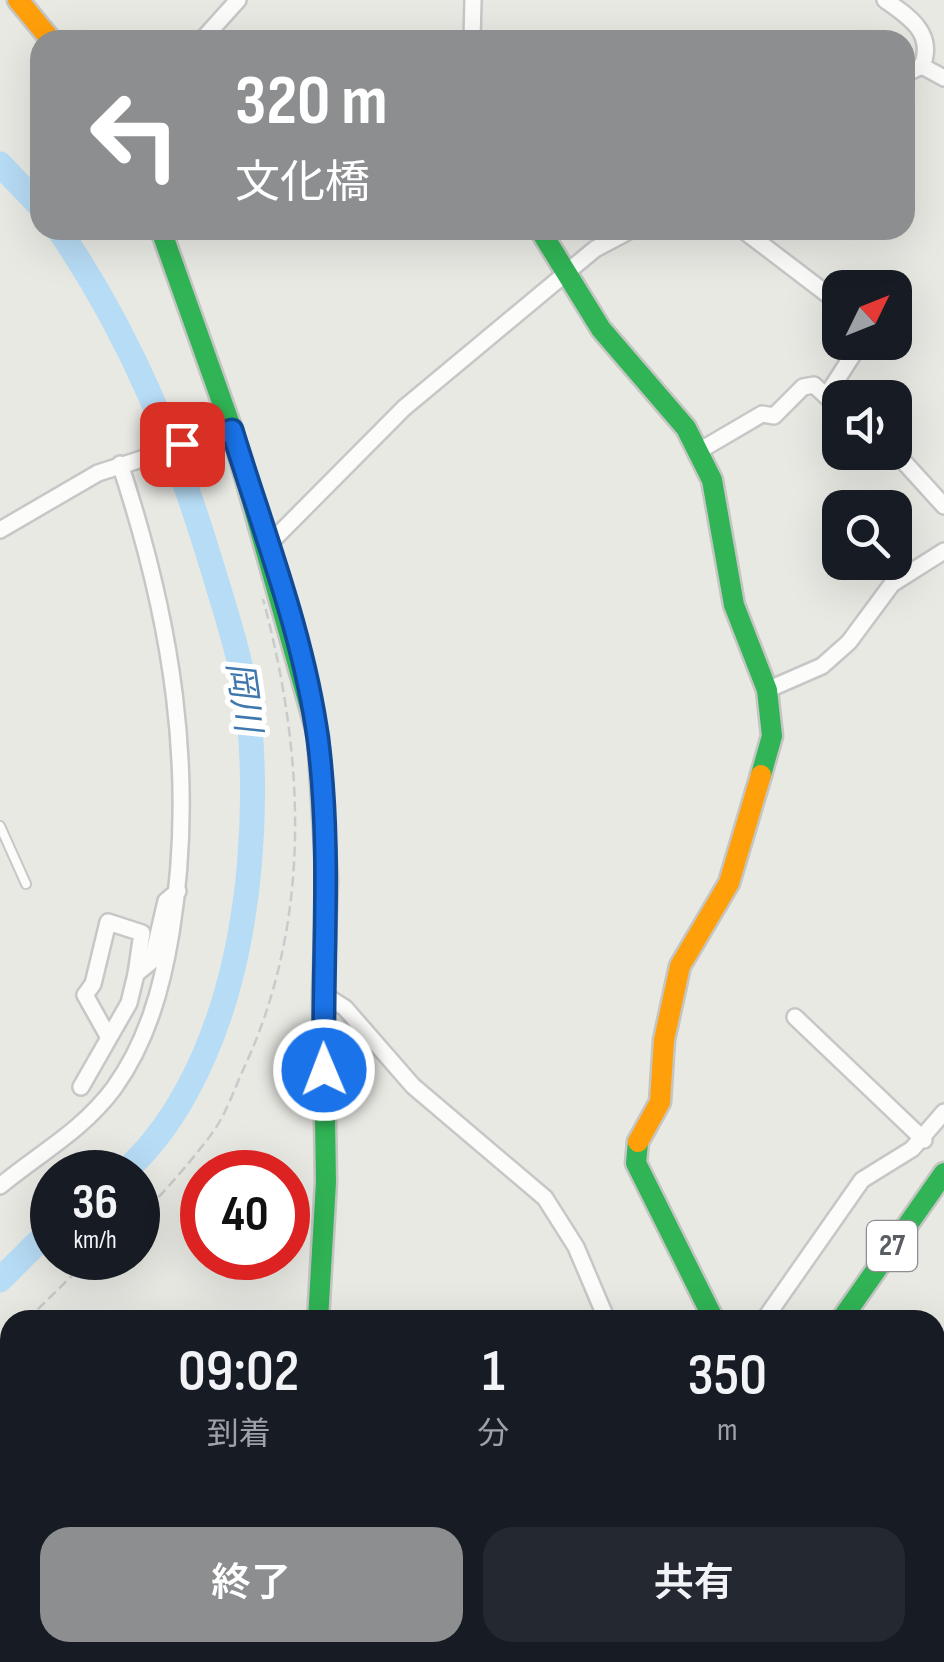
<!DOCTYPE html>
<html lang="ja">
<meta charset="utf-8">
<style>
:root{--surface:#171b24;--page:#242831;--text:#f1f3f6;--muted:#9ea1a6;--accent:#8c8e90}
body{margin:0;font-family:"Sofia Sans Condensed","Noto Sans JP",sans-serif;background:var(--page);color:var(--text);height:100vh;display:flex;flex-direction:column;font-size:38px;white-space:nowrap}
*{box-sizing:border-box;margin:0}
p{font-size:32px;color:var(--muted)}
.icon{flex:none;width:55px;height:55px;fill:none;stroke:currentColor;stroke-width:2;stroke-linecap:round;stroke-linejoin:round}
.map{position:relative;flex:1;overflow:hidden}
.details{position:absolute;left:0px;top:1310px;width:945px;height:352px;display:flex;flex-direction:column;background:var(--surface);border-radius:30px 30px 0 0;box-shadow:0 10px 40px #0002}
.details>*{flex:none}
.guide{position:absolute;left:30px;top:30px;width:885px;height:210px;border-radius:30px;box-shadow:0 10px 40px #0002;background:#8c8e90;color:#fff;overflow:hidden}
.needle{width:65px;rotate:47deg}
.tools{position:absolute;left:822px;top:270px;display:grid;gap:20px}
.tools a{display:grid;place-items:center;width:90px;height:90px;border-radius:20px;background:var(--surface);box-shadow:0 10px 40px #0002;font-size:50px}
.speed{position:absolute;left:30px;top:1150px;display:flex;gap:20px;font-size:50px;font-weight:700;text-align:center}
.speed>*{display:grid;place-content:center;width:130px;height:130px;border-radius:50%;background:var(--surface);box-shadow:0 10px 40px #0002;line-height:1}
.speed small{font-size:25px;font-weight:400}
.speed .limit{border:15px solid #d22;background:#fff;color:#111}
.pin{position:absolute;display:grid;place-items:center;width:85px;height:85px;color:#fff;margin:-42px;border-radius:20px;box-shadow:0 5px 15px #0006}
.me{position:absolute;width:110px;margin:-55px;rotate:359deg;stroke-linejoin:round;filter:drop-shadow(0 0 8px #0008)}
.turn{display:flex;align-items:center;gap:35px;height:210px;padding:0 40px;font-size:45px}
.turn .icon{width:130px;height:130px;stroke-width:2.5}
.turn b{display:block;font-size:70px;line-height:85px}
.eta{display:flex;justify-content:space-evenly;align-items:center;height:170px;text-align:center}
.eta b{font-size:60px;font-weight:600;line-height:70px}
.primary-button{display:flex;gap:20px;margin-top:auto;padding:20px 40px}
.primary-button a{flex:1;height:115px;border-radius:30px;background:var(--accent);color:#fff;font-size:40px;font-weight:600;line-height:115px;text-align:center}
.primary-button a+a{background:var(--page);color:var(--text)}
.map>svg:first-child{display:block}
</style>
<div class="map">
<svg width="944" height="1662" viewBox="0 0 944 1662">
<rect width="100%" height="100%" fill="#e9e9e4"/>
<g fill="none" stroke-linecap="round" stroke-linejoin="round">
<g stroke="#b7dcf5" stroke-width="4">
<polyline points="724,494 733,543"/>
<polyline points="768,785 775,760"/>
<polyline points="901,1652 910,1662"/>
</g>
<g stroke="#b7dcf5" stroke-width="25">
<polyline points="0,164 40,206"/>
<path d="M59,230C132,337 177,449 214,573C229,623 246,674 250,727C257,815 250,913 225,998C206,1061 174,1128 124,1172"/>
<polyline points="0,1280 52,1228"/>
</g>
<g stroke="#c6c7c6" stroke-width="12">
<polyline id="lane" points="0,826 26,884"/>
</g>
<g stroke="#c6c7c6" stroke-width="20">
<g id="street">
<path d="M885,0C910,17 935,34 922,66L905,74"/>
<polyline points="202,40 238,0"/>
<polyline points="472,40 473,0"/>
<polyline points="922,66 944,78"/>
<polyline points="743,230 840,304"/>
<polyline points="827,395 861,342"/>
<polyline points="699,451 762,414 774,416 803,387 814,385 840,409"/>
<polyline points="895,452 944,506"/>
<polyline points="0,530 98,473 232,430"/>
<polyline points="267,546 404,408 595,249 631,230"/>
<polyline points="767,690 822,666 849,642 892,584 944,551"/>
<polyline points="323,994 345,1008 413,1086 545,1198 576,1247 607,1320"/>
<polyline points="795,1017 924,1140"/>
<polyline points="108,1036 85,995 93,984 108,922 142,933 136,974"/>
<polyline points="81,1087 129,1003 136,974 152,961 166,901 178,891"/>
<path d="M0,1186C40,1153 82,1131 114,1088C147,1042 162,988 171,933C197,772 171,618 120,464"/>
<polyline points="764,1320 862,1180 912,1149 944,1112"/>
<polyline points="935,1481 944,1477"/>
<polyline points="330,1652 333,1662"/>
<polyline points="749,1652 753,1662"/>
</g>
</g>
<g stroke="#c5c6c4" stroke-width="25">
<g id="fast">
<polyline points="161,230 232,430 318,736 327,880 323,994 326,1182 318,1320"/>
<polyline points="540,230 601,329 686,428 712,480 734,605 767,690 772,736 761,775"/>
<polyline points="638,1142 636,1163 714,1320"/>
<polyline points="841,1320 944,1173"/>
<polyline points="682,1662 685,1652"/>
</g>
</g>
<g stroke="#c5c6c4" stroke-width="25">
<g id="slow">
<polyline points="18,0 51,40"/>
<polyline points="638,1142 660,1102 664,1040 680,966 729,883 761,775"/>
</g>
</g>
<g stroke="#c7cbc9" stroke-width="2.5" stroke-dasharray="10 5" stroke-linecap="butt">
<path d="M138,1219C164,1192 191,1162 213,1132C226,1114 234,1090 243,1070C313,921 305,755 263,599"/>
<polyline points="27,1320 90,1258"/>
<polyline points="0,1383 10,1358"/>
<polyline points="548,1662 565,1652"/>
</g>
<use href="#lane" stroke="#fcfcfb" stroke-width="8"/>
<use href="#street" stroke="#fcfcfb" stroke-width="15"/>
<use href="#fast" stroke="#30b455" stroke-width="20"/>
<use href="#slow" stroke="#ff9f0a" stroke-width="20"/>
</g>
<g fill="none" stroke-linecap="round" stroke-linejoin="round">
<g stroke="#114b97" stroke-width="25">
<path id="route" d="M182,444L232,430C263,531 304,635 318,740C332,850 322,960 324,1070"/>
</g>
<use href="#route" stroke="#1a73e8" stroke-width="18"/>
</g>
<g text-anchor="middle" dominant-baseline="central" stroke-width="10" stroke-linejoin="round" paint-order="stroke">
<rect fill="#fff" stroke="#8c8e91" stroke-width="2.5" x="867" y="1221" width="50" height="50" rx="8"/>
<g font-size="30" font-weight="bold" fill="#5a5d62">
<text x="892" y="1246">27</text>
</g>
<g font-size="35" font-style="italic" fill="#4077ad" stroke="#fff">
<text transform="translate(243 697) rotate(82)">岡川</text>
</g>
</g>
</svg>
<div class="tools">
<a><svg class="needle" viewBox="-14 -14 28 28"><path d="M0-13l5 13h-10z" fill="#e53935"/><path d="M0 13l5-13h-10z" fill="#9ea1a6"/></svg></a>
<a><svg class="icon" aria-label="sound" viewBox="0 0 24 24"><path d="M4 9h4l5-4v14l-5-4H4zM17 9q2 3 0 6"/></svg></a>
<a><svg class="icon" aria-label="search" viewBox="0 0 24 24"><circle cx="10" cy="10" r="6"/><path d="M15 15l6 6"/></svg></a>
</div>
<div class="speed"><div>36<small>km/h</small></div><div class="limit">40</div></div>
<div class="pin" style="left:182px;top:444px;background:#d93025"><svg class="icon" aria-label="arrive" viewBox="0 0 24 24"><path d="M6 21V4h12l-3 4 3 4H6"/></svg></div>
<svg class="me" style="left:324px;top:1070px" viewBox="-20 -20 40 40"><circle r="17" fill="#1a73e8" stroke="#fff" stroke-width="3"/><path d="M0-11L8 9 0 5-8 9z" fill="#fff"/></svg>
<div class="guide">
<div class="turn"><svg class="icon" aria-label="left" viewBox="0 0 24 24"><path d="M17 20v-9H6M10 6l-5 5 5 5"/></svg><div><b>320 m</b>文化橋</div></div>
</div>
<section class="details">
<div class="eta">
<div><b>09:02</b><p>到着</p></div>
<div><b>1</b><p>分</p></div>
<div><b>350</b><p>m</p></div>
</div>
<div class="primary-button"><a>終了</a><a>共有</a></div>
</section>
</div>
